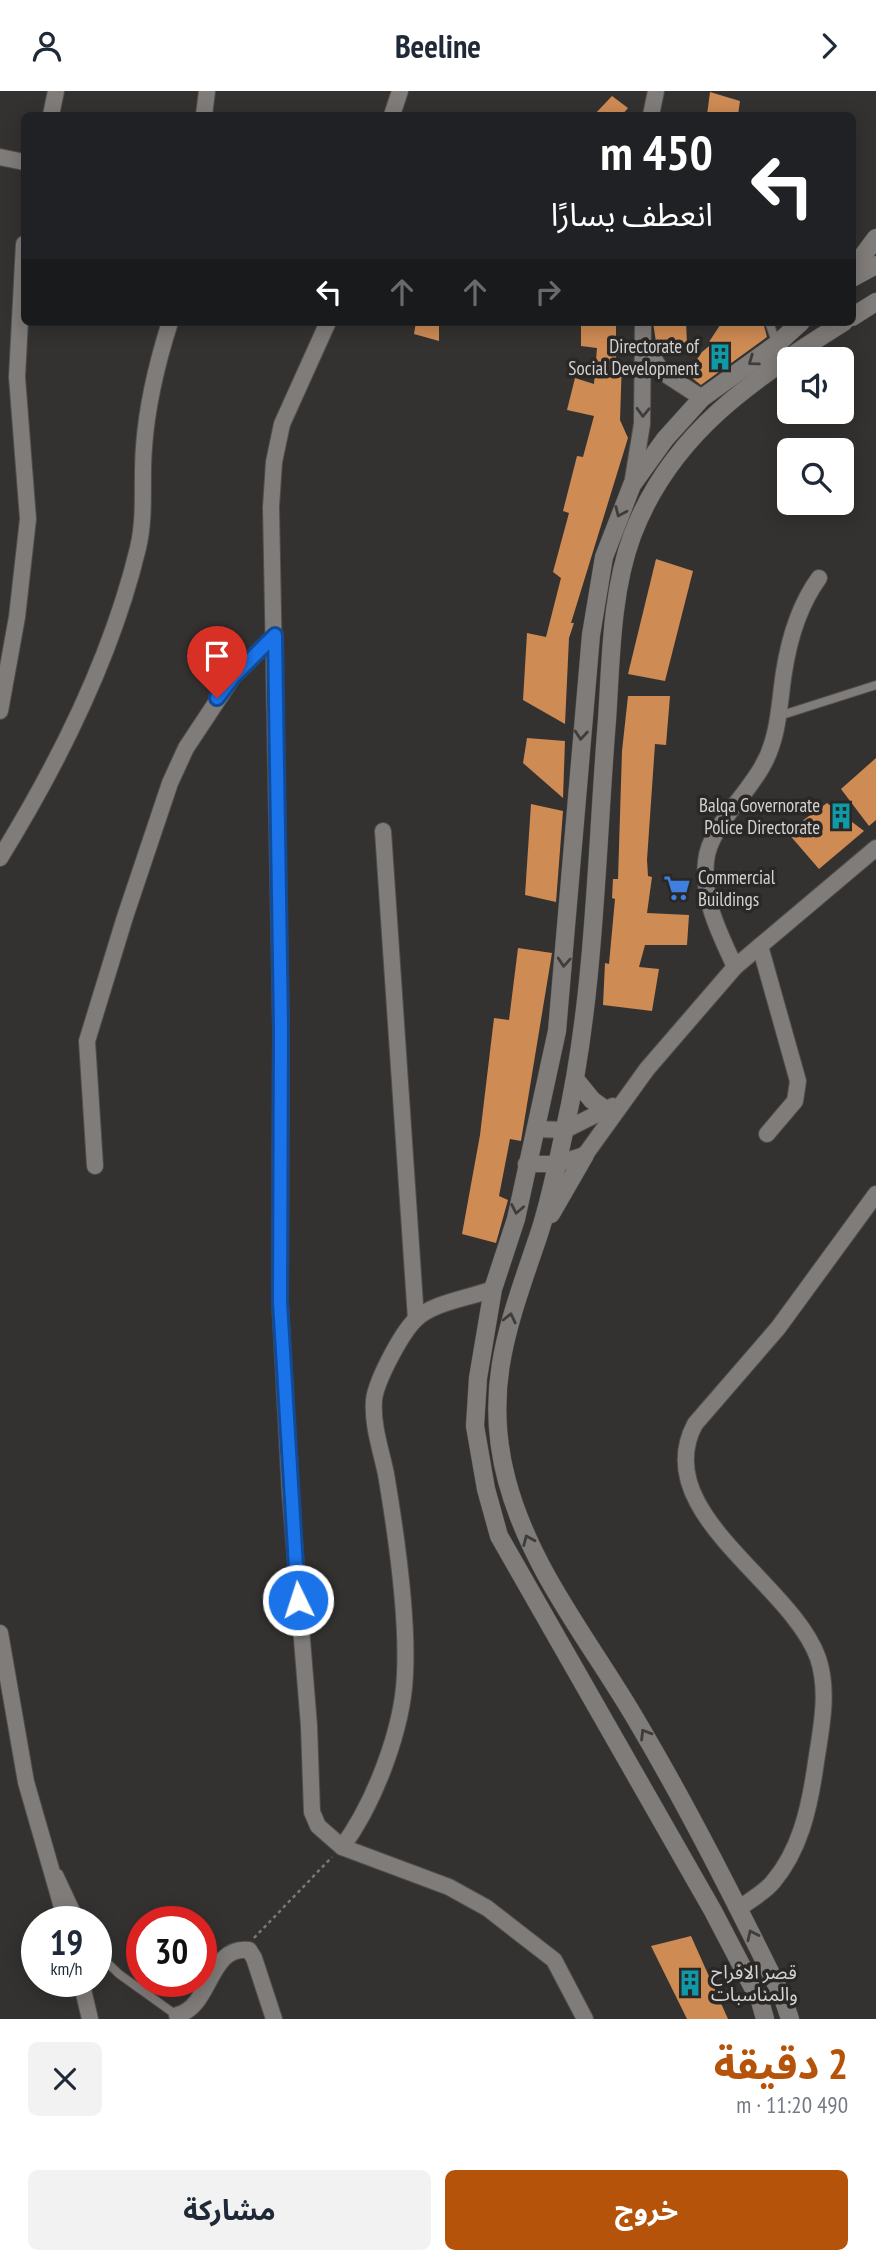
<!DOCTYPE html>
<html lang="ar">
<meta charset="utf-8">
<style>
:root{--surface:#fff;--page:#f2f2f3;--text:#1f2937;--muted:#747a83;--accent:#b45309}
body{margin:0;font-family:"PT Sans Narrow","Noto Sans Arabic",sans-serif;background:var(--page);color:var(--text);direction:rtl;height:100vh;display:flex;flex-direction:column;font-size:26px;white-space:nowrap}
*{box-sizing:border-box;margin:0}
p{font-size:23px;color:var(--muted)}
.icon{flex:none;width:38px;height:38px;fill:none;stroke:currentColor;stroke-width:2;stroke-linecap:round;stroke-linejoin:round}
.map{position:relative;height:1928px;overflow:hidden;direction:ltr}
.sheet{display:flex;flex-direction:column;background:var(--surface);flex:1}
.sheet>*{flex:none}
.hud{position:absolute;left:21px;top:21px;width:835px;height:214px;border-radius:10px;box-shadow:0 4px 18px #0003;direction:rtl;background:#202124;color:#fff;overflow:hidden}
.tools{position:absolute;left:777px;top:256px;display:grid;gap:14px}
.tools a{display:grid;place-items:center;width:77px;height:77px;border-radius:10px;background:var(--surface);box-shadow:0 4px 18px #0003;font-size:35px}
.speed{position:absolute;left:21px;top:1815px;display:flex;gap:14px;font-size:35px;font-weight:700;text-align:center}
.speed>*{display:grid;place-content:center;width:91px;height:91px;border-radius:50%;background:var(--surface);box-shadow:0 4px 18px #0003;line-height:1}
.speed small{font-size:18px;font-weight:400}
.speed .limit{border:10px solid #d22;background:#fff;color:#111}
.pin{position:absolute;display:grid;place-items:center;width:60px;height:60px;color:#fff;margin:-72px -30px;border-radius:50% 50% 50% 0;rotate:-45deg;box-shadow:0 0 7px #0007}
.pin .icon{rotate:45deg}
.me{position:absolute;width:77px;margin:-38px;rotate:356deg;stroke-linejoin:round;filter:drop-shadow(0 0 5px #0008)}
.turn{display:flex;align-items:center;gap:24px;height:147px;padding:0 28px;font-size:32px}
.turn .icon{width:91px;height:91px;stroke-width:2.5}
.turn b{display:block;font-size:49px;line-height:60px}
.lanes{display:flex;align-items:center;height:66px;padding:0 28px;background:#0003;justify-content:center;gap:35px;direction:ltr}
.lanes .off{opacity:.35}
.round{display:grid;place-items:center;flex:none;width:74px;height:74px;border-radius:10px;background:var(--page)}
.headline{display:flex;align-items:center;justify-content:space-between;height:119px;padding:0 28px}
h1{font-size:42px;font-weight:700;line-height:52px;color:var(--accent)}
.action{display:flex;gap:14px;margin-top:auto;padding:14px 28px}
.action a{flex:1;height:80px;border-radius:10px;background:var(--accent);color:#fff;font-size:28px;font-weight:700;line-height:80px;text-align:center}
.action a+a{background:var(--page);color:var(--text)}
header{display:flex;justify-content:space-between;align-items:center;height:91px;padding:0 28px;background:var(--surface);font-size:32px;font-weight:700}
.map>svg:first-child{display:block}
</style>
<header><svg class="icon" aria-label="forward" viewBox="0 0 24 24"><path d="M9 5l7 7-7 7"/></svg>Beeline<svg class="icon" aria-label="person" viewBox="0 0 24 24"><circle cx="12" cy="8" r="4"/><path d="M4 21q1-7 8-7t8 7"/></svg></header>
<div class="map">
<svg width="876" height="1928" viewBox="0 0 876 1928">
<rect width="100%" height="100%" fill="#343230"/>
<g fill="#cf8b54">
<polygon points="710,1 740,10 738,24 707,24"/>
<polygon points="612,5 628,17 622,24 594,24"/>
<polygon points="416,231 439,231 439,250 414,243"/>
<polygon points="581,231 616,231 616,268 622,269 620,329 628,347 571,532 574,532 569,547 565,633 523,609 527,542 546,546 561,487 553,481 569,422 563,420 577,365 583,366 594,325 567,319 575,287 594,293 597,257 581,255"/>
<polygon points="653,231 686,231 687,252 656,251"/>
<polygon points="722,231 763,231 767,246 701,294 687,283 702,261 714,251 709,251"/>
<polygon points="656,468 693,480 665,590 628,583"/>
<polygon points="628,605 670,605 666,654 655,653 647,769 648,785 652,786 647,822 689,824 687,854 645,854 639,876 659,878 652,920 603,914 605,872 609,873 615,808 612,807 613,788 618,788 622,660"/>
<polygon points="527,647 565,650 563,707 523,672"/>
<polygon points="876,667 876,729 869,735 841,698"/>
<polygon points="827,712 864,740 819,778 787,741"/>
<polygon points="531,713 563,720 556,811 525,804"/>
<polygon points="518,857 552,862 521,1050 510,1048 499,1105 508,1109 496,1152 462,1143 480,1044 494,927 509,929"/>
<polygon points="691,1845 728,1928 687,1928 651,1855"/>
</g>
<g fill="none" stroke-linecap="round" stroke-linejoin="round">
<g stroke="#504e4c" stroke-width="10">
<g id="service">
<polyline points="769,231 776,251"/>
<polyline points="779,625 876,594"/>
<polyline points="59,1783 81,1830"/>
<polyline points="96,1861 119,1883 179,1926"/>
</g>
</g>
<g stroke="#504e4c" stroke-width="18">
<g id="minor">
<polyline points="51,24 56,0"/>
<polyline points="204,24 207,0"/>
<polyline points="392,24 400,0"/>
<polyline points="651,24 656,0"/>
<polyline points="0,66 24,71"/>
<polyline points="328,231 282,333 274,371 271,416 281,937 280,1211 290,1400 309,1635 312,1721 318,1735 342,1756 449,1796 487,1817 554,1869 585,1928"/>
<polyline points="646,255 662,281 702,307"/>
<polyline points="632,394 642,333 643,231"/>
<polyline points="0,620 17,526 28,428 17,286 24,153"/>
<polyline points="383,740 416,1228"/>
<path d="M0,767C58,673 112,565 138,457C146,423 141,390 144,356C147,312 157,272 170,231"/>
<polyline points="760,855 798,990 795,1010 767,1043"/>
<path d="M735,876C719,841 702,809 706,770C709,737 748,703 763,674C779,646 779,613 784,581C789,549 800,513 819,487"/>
<polyline points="535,1038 565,1039 613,1015"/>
<polyline points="526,1073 556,1073 585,1064 647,978 735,876 876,757"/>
<polyline points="95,1075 87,950 125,826 170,692 186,657 233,586 275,544"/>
<polyline points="0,1542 26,1691 66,1830"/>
<path d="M342,1756C374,1713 403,1638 405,1583C408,1523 396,1442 386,1383C381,1359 372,1334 374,1309C376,1290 401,1243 415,1229C433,1211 470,1207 493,1198"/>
<path d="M740,1817C750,1809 765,1801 773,1791C800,1759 809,1718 815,1678C820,1642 830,1603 818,1567C791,1491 648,1421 695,1333L778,1237L876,1103"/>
<polyline points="81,1890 90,1928"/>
<path d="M177,1924C212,1916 208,1854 249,1859L254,1867L274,1928"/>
</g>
</g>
<g stroke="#504e4c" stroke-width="19">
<g id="secondary">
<polyline points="852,179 876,147"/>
<polyline points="852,187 876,174"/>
<polyline points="852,226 876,211"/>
<polyline points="575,988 592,1009 606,1019"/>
<polyline points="551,1123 585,1064"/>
<polyline points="765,1928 760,1910 713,1820 499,1445 486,1398 475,1335 478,1287 493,1198 516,1128 557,940 591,544 604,466 632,394 665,348 702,307 777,253 801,231"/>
<path d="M790,1928L783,1907C736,1812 689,1718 635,1627C589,1549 531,1479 507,1390C482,1297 509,1232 538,1146C550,1111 557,1073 565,1037C595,905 596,764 607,629C611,569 611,502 632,445C671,341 754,288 844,231"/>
</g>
</g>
<polyline stroke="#7a7977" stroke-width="2.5" stroke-dasharray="3.5 3.5" stroke-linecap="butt" points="254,1847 332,1766"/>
<use href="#service" stroke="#7f7c7a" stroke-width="8"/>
<use href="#minor" stroke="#7f7c7a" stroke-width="16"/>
<use href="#secondary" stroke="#7f7c7a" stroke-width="18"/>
</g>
<defs><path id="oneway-chevron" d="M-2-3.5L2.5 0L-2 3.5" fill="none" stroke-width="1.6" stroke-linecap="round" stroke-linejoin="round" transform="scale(1.75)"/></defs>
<g stroke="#3f3d3c">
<use href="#oneway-chevron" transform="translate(753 270) rotate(144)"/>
<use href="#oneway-chevron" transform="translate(643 321) rotate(92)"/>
<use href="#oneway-chevron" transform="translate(620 421) rotate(114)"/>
<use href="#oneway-chevron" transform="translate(581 644) rotate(95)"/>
<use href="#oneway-chevron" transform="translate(564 871) rotate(94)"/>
<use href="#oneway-chevron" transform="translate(517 1118) rotate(101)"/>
<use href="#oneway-chevron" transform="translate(510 1227) rotate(-77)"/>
<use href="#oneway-chevron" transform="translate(528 1449) rotate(-113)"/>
<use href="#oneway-chevron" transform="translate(645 1643) rotate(-121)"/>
<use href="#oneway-chevron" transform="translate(752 1844) rotate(-115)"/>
</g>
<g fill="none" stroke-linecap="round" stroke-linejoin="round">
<g stroke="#114b97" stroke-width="18">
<polyline id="route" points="217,607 233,586 275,544 281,937 280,1211 298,1509"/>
</g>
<use href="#route" stroke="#1a73e8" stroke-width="12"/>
</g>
<defs>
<g id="building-bare" transform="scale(2.1)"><path d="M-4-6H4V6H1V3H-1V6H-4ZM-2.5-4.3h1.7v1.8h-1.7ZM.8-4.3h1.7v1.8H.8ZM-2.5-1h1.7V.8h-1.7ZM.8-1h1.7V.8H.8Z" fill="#0f9aa8" stroke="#2a2827" stroke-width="2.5" paint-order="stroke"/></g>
<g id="supermarket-bare" transform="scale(2.1)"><path d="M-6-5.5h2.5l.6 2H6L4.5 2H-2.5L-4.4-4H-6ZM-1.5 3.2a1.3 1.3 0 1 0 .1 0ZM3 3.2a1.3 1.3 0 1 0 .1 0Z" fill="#3f7fe0" stroke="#2a2827" stroke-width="2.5" paint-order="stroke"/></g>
</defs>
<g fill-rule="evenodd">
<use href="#building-bare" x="720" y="266"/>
<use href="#building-bare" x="841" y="725"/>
<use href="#supermarket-bare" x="677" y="797"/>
<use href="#building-bare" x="690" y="1892"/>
</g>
<g text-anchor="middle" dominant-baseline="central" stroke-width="7" stroke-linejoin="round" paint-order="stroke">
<g font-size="19" fill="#d4d3d1" stroke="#2a2827" text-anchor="end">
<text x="699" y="255">Directorate of<tspan x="699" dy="22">Social Development</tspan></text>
<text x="820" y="714">Balqa Governorate<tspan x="820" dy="22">Police Directorate</tspan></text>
<text x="698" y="786" text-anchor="start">Commercial<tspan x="698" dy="22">Buildings</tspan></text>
<text x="711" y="1881" text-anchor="start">قصر الافراح<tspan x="711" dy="22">والمناسبات</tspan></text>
</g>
</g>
</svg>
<div class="tools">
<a><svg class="icon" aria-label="sound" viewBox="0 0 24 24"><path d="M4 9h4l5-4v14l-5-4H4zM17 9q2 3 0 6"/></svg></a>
<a><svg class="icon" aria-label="search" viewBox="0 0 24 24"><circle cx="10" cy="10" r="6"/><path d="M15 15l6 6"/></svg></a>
</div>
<div class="speed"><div>19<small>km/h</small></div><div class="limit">30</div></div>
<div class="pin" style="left:217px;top:607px;background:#d93025"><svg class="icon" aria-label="arrive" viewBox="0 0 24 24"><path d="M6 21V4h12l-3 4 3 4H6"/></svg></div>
<svg class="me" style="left:298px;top:1509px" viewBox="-20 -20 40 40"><circle r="17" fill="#1a73e8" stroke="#fff" stroke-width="3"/><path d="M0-11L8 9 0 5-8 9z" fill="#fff"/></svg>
<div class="hud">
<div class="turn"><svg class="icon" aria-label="left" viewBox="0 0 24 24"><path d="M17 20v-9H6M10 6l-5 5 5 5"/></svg><div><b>450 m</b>انعطف يسارًا</div></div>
<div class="lanes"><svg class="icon" aria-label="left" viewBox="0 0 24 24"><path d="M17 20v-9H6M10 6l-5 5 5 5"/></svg><svg class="icon off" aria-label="ahead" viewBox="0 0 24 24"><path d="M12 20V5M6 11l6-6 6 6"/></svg><svg class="icon off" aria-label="ahead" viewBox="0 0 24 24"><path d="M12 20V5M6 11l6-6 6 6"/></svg><svg class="icon off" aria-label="right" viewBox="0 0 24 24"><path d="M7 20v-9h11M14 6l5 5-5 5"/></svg></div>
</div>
</div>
<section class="sheet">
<div class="headline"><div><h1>2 دقيقة</h1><p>490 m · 11:20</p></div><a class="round"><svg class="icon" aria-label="close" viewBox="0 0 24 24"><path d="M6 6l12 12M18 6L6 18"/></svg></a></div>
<div class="action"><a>خروج</a><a>مشاركة</a></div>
</section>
